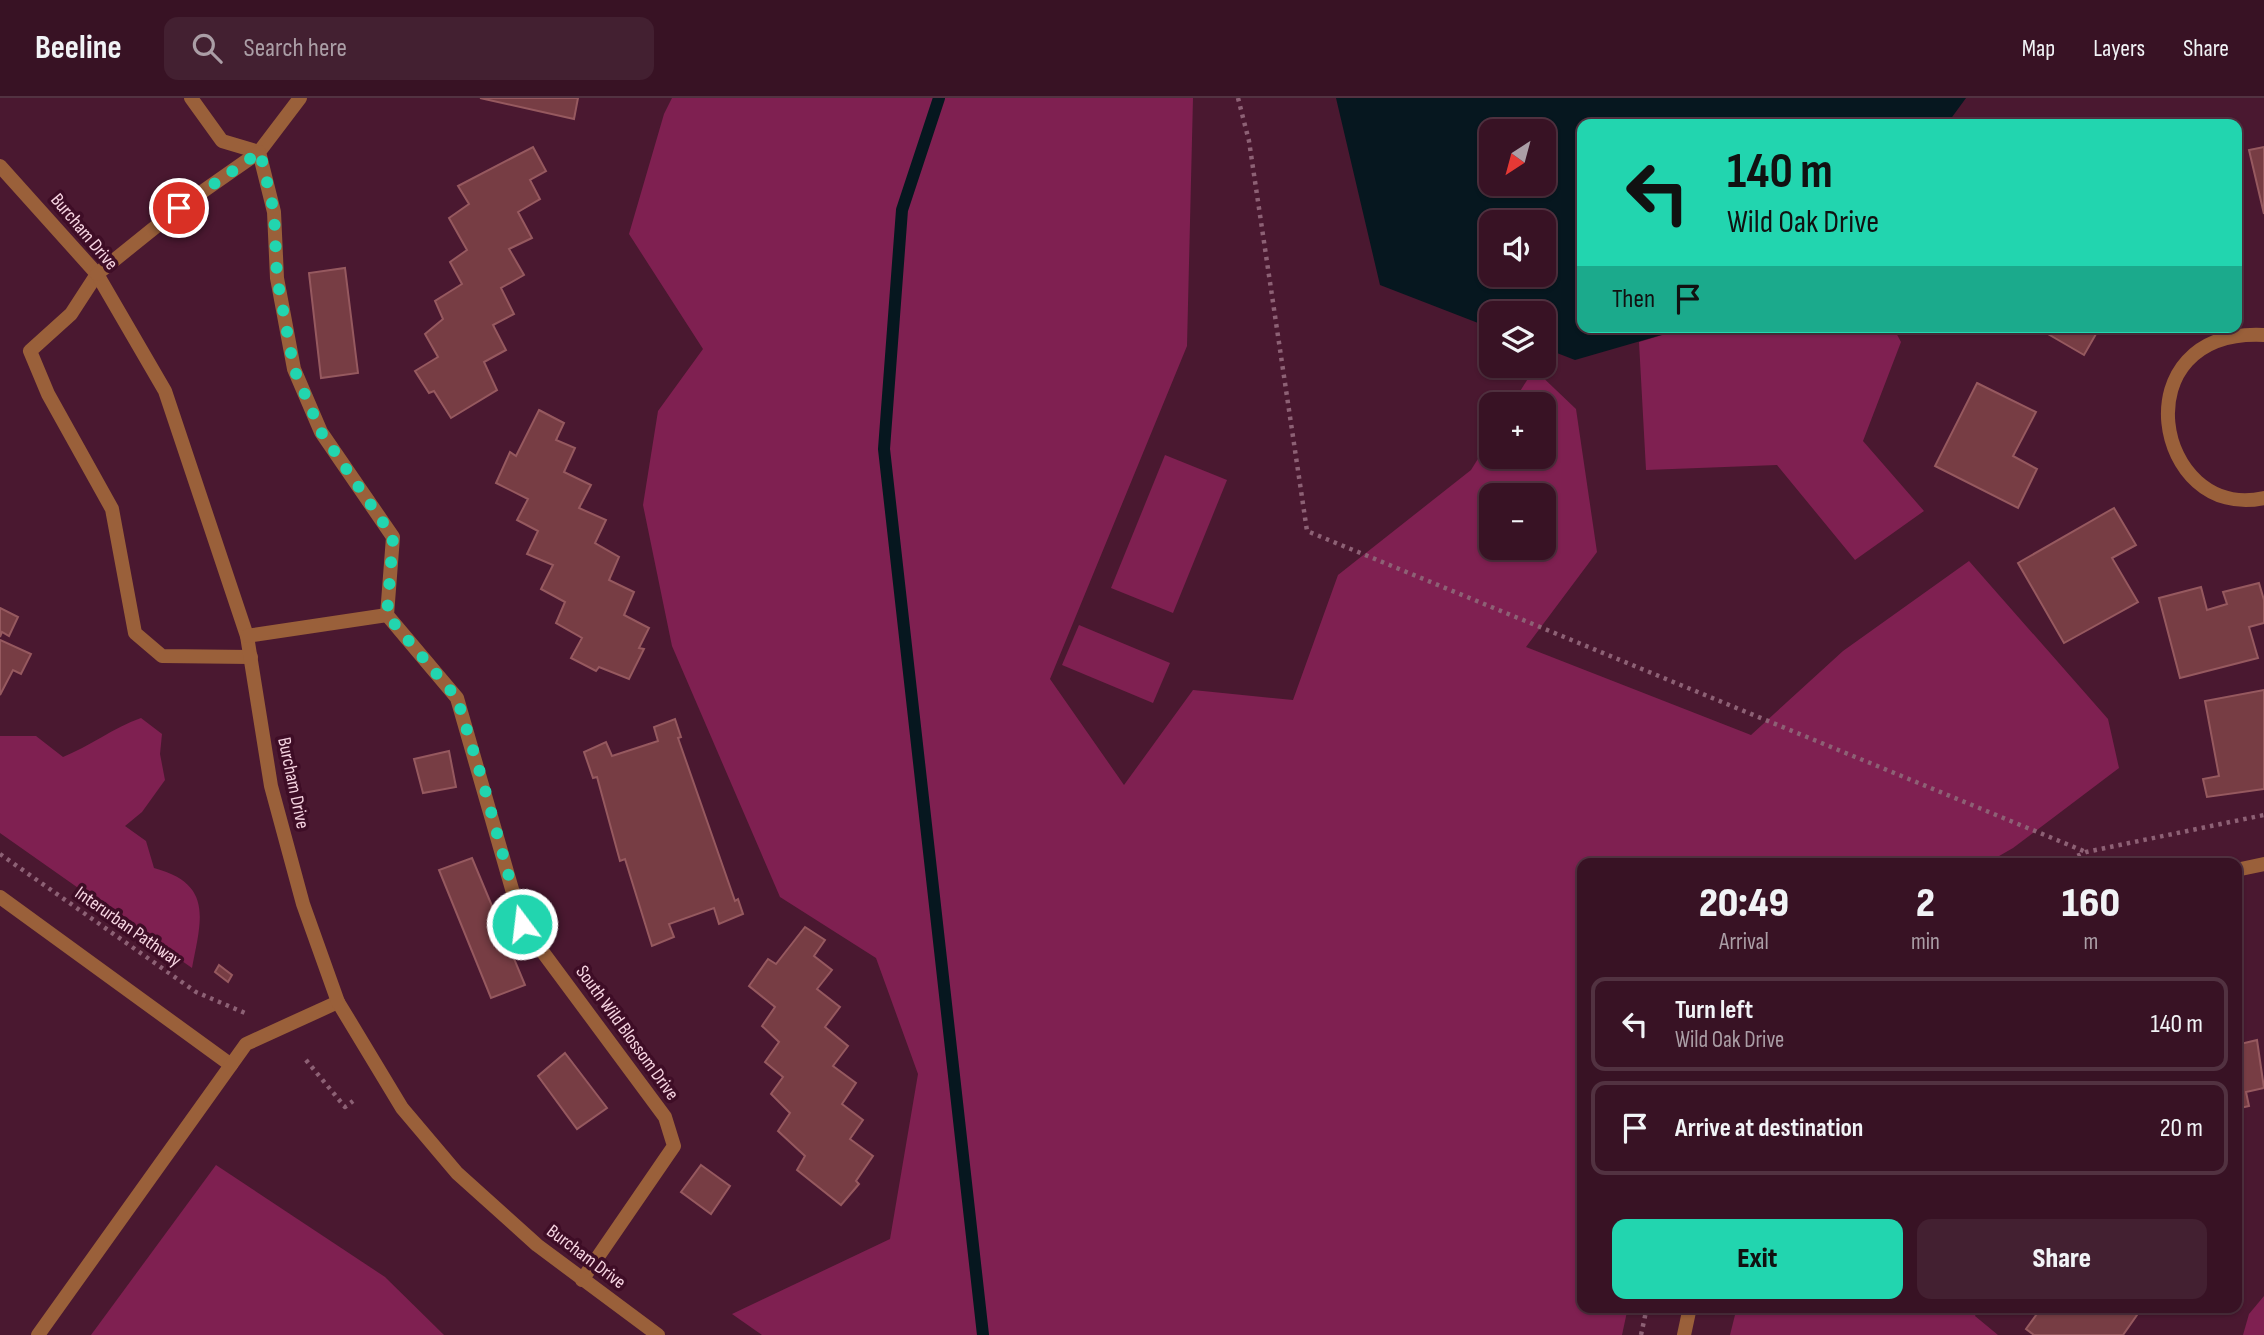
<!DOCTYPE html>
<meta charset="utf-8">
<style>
:root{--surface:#381224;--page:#432031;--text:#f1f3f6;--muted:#ab9ea6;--line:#523241;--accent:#22d5af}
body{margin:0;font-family:"Sofia Sans Condensed",sans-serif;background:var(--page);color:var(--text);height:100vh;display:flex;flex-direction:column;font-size:26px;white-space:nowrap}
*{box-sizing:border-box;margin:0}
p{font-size:23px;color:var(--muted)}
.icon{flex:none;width:38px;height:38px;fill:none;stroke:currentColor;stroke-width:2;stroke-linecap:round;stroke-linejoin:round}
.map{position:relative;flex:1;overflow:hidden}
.details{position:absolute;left:1577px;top:760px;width:665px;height:455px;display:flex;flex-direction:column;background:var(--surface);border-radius:14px;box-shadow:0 2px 5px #0004,0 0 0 2px var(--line)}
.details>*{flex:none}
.banner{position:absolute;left:1577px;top:21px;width:665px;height:214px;border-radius:14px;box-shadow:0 2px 5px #0004,0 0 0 2px var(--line);background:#22d5af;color:#111;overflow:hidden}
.needle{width:46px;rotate:216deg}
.controls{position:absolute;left:1479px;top:21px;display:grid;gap:14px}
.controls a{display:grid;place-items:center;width:77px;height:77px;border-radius:14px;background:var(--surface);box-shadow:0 2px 5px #0004,0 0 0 2px var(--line);font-size:35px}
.pin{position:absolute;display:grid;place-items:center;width:60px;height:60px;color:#fff;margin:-30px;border:4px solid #fff;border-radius:50%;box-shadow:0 2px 7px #0007}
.me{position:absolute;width:77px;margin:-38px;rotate:345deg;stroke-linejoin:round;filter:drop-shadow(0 0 5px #0008)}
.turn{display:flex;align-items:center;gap:24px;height:147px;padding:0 35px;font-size:32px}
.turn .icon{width:91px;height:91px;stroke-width:2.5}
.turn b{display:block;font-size:49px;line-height:60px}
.then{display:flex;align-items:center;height:66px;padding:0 35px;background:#0003;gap:14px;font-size:26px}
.eta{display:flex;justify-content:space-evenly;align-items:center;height:119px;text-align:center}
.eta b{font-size:42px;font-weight:800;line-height:49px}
.cta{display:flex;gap:14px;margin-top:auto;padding:14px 35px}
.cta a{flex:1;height:80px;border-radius:14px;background:var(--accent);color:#111;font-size:28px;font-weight:800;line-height:80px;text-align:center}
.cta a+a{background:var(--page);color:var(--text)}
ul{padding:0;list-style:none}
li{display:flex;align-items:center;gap:21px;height:94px;margin:0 14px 10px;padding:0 21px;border:4px solid var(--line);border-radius:14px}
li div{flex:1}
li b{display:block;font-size:26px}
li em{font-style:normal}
header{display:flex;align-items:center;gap:42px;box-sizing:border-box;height:98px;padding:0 35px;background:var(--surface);border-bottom:2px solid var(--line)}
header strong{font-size:33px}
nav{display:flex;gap:38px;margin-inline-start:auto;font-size:24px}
.search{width:490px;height:63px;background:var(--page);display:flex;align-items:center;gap:18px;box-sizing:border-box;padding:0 24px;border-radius:14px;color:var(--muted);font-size:26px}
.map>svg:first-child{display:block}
</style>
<header>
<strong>Beeline</strong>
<div class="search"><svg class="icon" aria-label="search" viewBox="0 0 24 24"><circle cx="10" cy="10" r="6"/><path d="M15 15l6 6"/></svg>Search here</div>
<nav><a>Map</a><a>Layers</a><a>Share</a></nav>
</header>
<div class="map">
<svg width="2264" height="1237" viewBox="0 0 2264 1237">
<rect width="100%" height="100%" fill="#4a1830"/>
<g fill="#7f2051" fill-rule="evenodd">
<path d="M672,0H1193L1187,248L1050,581L1124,687L1193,592L1293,602L1338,477L1471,372L1491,340V359H1544V306H1512L1534,271L1576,311L1597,454L1526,549L1751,637L1843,553L1969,463L2108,621L2119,670L2013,750L1987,765H1582V1209H1628L1622,1237H762L732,1216L890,1141L918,976L876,860L780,799L672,548L643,407L658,313L703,251L629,136L664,16ZM1544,397V450H1491V397Z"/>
<polygon points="1689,229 1788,232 1790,229 1893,229 1901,244 1863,343 1924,413 1855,462 1777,367 1646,372 1639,244"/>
<polygon points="1165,357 1227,382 1173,515 1111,490"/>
<polygon points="1079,527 1170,565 1153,605 1062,567"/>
<path d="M141,620L162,636L160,656L165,682L142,714L125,728L146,743L154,770C214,786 201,822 192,870L0,735V638H36L63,659C90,648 113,630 141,620Z"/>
<polygon points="216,1067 385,1179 444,1237 91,1237"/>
<polygon points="2264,1198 2264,1237 2243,1237 2249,1216"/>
<polygon points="1737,1209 1979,1209 1975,1218 1998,1237 1730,1237"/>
</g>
<path fill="#06171f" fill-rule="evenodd" d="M1336,0H1966L1947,26H1582V229H1689L1575,262L1544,250V215H1491V230L1380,187ZM1491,33H1544V86H1491ZM1491,124H1544V177H1491Z"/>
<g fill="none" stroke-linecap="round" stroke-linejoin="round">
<polyline stroke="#06171f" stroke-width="12" points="939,0 902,112 884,351 983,1237"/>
</g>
<g fill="#773d44" stroke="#96595f" stroke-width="2">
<polygon points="480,0 578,0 574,21"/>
<polygon points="533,49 546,73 530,82 540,101 518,114 532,140 509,151 524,177 501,190 514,216 493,227 506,252 484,264 497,292 451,320 434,293 429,295 415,273 438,259 425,236 443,221 435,203 462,186 450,164 467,152 449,120 469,106 458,88"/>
<polygon points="2264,49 2264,116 2249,52"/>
<polygon points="345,170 358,275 321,280 309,175"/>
<polygon points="2036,229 2100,229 2084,257"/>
<polygon points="1977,285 2036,314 2013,358 2037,371 2018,410 1935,368"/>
<polygon points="539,312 564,325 556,342 575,350 564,374 591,387 579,410 606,422 595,445 619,459 609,482 634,494 624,517 649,530 639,550 644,551 629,581 599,569 596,573 571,560 582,540 556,525 565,504 541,491 553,467 527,456 538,433 517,422 528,401 496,385 510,354 516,358"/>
<polygon points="2114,410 2136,447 2112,460 2138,504 2064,545 2018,465"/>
<polygon points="2259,485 2264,502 2264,525 2249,529 2258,560 2180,580 2159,500 2201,489 2207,512 2227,506 2223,494"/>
<polygon points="0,510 18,519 9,538 2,534 0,539"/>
<polygon points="0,542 31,556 21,576 13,572 0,597"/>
<polygon points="2264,592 2264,691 2207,699 2203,681 2219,678 2205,603"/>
<polygon points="675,621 681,639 678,640 735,803 738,801 743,816 719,826 714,810 669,826 674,839 652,848 625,761 620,763 597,679 593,680 584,654 606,644 612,658 658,643 654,629"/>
<polygon points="449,653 456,689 423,695 414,661"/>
<polygon points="472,760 525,887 491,900 439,772"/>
<polygon points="805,829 825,842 814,858 832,872 817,891 840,909 825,929 848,948 833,968 856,985 842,1006 863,1022 850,1041 873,1058 856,1083 859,1086 841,1107 797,1072 805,1058 778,1033 790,1015 771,996 783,979 765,964 779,944 762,928 775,909 749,888 768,861 776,866"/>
<polygon points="219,867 232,877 228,884 215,874"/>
<polygon points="2257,942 2264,990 2246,994 2249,1008 2236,1011 2236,947"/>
<polygon points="565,955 607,1010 577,1031 538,978"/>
<polygon points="701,1067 730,1088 711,1116 681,1094"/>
<polygon points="2042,1209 2126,1209 2137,1217 2123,1237 2034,1237 2026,1231"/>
</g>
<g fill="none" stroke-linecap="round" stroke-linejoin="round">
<g stroke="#8d6175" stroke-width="4.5" stroke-dasharray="3.5 5" stroke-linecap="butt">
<polyline points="1238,0 1249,43 1307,433 2086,754"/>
<polyline points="0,756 196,894 245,915"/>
<polyline points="2062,765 2086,754 2264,717"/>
<polyline points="306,962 345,1009 353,1003"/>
<polyline points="1641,1237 1647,1209"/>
</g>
<g stroke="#9a603a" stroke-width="14">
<polyline points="191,0 222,43 259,54"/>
<polyline points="97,176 71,216 30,253 48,296 112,411 135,535 162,558 251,559"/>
<polyline points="0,799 231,967"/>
<polyline points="38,1237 246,946 338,904"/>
</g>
<g stroke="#9a603a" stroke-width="14">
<polyline points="300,0 259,54 274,114 277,180 294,271 321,334 393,439 387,517 457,600 522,826 665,1019 674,1048 582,1182"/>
<polyline points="0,68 97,176 165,293 247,538 271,688 303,806 338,904 402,1010 457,1075 537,1147 658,1237"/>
<polyline points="97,176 179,110 259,54"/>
<path d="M2264,237C2119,230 2154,424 2264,400"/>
<polyline points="247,538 387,517"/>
<polyline points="2236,772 2264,766"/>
<polyline points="1684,1237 1690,1209"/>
</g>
</g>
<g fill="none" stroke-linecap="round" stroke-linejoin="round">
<polyline stroke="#22d5af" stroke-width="12" stroke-dasharray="0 21.6" points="179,110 260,54 274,114 277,180 294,271 321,334 393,439 387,517 457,600 482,681 522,826"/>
</g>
<g text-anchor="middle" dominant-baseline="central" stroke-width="7" stroke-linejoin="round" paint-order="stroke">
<g font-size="19" fill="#f7d5e2" stroke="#3e0d26">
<text transform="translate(84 134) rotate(50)">Burcham Drive</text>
<text transform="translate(293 685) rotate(78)">Burcham Drive</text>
<text transform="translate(128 829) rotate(35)">Interurban Pathway</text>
<text transform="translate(627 935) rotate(54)">South Wild Blossom Drive</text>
<text transform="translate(586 1159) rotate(37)">Burcham Drive</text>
</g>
</g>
</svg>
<div class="controls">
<a><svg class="needle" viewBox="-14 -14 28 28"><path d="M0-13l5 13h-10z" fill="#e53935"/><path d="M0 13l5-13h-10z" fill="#ab9ea6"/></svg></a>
<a><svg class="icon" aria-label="sound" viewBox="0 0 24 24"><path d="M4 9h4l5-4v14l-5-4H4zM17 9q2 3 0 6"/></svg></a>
<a><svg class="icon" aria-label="layers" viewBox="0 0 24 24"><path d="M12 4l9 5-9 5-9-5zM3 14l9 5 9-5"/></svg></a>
<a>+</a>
<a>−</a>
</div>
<div class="pin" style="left:179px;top:110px;background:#d93025"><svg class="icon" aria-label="arrive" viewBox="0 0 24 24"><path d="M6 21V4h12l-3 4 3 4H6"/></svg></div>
<svg class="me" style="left:522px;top:826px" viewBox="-20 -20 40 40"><circle r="17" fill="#22d5af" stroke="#fff" stroke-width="3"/><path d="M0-11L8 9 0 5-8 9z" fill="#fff"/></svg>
<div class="banner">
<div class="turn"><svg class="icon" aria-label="left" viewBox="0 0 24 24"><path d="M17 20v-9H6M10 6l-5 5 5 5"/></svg><div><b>140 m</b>Wild Oak Drive</div></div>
<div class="then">Then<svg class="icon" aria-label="arrive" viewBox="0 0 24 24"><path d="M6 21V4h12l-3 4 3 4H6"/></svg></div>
</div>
<section class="details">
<div class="eta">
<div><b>20:49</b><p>Arrival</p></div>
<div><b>2</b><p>min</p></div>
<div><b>160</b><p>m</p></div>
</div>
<ul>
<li><svg class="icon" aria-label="left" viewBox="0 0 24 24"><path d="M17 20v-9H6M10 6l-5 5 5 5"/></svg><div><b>Turn left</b><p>Wild Oak Drive</p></div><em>140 m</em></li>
<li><svg class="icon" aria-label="arrive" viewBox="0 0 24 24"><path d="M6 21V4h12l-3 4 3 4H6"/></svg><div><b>Arrive at destination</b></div><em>20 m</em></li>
</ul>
<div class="cta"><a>Exit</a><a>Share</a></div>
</section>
</div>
